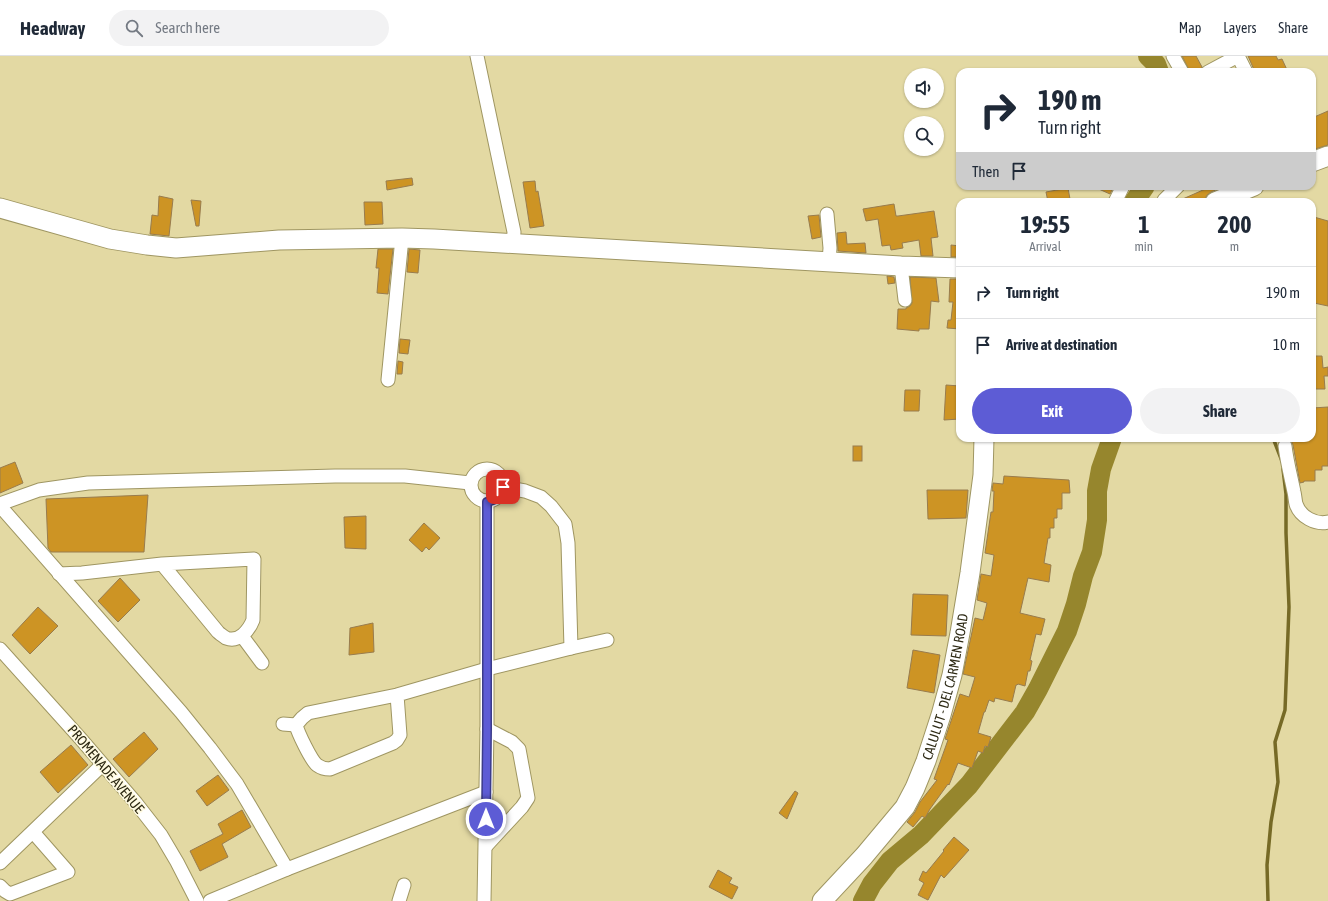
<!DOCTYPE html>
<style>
:root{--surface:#fff;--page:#f2f2f3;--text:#1f2937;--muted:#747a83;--line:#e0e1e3;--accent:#5d5cd5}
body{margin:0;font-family:"Asap Condensed",sans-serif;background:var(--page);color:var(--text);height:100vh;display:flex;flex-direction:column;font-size:15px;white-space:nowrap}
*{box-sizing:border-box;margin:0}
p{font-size:13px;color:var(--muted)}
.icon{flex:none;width:22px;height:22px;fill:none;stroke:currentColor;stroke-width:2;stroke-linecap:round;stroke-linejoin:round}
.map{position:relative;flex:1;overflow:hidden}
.panel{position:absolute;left:956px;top:142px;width:360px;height:244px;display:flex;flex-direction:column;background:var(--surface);border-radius:12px;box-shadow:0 1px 3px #0004}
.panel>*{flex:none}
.guide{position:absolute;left:956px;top:12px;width:360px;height:122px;border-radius:12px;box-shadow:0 1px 3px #0004;background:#fff;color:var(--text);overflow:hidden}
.controls{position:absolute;left:904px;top:12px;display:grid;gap:8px}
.controls a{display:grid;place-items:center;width:40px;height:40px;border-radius:50%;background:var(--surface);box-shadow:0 1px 3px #0004;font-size:20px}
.pin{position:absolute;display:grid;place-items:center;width:34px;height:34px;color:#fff;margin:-17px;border-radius:8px;box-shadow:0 2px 6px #0006}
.me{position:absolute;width:44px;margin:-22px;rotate:0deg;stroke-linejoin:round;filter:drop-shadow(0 0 3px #0008)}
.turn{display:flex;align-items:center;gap:14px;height:84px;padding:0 16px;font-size:18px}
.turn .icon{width:52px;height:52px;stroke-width:2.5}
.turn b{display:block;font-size:28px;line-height:34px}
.then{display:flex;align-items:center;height:38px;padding:0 16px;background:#0003;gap:8px;font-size:15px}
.eta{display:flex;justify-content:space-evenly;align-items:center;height:68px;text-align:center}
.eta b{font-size:24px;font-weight:700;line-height:28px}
.primary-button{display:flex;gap:8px;margin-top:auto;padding:8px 16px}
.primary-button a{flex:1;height:46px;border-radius:24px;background:var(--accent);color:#fff;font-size:16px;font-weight:700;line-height:46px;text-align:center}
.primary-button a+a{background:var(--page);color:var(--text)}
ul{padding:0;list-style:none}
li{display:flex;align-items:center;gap:12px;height:52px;padding:0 16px;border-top:1px solid var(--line)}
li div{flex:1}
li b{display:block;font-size:15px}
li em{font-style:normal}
header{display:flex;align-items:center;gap:24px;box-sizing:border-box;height:56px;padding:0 20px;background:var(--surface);border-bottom:1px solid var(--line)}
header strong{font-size:19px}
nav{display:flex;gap:22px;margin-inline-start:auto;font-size:14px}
.search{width:280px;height:36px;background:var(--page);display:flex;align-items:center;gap:10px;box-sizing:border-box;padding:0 14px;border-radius:22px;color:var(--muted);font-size:15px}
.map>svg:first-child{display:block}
</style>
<header>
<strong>Headway</strong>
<div class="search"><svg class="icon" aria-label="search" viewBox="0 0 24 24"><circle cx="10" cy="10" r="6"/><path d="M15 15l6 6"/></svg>Search here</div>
<nav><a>Map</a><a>Layers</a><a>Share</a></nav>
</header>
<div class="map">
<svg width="1328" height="845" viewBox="0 0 1328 845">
<rect width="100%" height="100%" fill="#e3d9a3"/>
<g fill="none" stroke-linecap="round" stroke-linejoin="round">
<g stroke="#766a26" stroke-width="3.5">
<polyline points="1273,382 1282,405"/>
<polyline points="1268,845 1267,809 1271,766 1278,726 1275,686 1285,654 1289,551 1286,477 1286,438 1283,413"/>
</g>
<g stroke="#96862d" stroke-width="20">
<polyline points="1148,0 1156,8 1159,16"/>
<polyline points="1134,146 1145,130"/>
<polyline points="863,845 872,828 890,805 921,779 969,729 1025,656 1038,633 1067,575 1076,548 1083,520 1092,496 1097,464 1097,435 1101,413 1112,382"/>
</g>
</g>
<g fill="#cd9424" stroke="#987c4e">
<polygon points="1182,0 1196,0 1202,11 1200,16 1190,16"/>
<polygon points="1248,0 1276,0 1278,4 1282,3 1288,16 1255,16"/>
<polygon points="1328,55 1328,89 1312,94 1312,62"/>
<polygon points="412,122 413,129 387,134 386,125"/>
<polygon points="535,125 536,136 538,135 544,170 530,172 523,126"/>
<polygon points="1092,130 1114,130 1110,138"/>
<polygon points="1212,130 1225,130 1211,136 1207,139 1204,146 1176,146"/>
<polygon points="1068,132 1070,143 1062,145 1063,146 1048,146 1046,136"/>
<polygon points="159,140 173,143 169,180 150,178 152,159 158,160"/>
<polygon points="191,144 201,145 199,170 196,170"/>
<polygon points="364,146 382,146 383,168 365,169"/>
<polygon points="894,148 896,160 898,160 934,155 938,181 931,182 933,200 921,200 919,184 902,187 903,192 891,194 890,189 882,190 878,163 866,165 863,153"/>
<polygon points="819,159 821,181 812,183 808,160"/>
<polygon points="1314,161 1328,165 1328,250 1314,247 1315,241 1312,240 1312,167"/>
<polygon points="846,176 847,188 865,187 866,197 838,195 837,177"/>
<polygon points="951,189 960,190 960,201 951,201"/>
<polygon points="378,193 393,193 388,238 377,237 379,212 376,212"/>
<polygon points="409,193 420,194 418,217 407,216"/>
<polygon points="887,220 894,221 895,227 888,228"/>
<polygon points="910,221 936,222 939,246 931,245 929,273 919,273 919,275 897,273 898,253 906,253 906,252 910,250 912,247"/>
<polygon points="950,223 960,223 960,273 947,272 948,264 951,264 953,246 949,246"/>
<polygon points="400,283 410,284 408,298 399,297"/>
<polygon points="1312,300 1322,300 1323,312 1328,311 1328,320 1324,320 1325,333 1312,333"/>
<polygon points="398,305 403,306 402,318 397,318"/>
<polygon points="946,329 960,330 960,363 944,364"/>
<polygon points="905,334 920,334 919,355 904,355"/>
<polygon points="1328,351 1328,410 1322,410 1322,414 1315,414 1315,425 1304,425 1304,426 1300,427 1293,389 1290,382 1312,382 1312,352"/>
<rect x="853" y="390" width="9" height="15"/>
<polygon points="15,406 23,427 0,437 0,412"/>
<polygon points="1004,420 1069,424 1070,437 1062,437 1062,453 1057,453 1057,462 1054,462 1054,472 1050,472 1050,482 1048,482 1044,507 1051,509 1049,526 1028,522 1020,557 1045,563 1041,579 1036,578 1030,604 1032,605 1030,615 1028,615 1025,630 1018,628 1017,629 1016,629 1012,646 995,642 994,646 989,644 985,656 984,656 978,677 991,681 988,691 985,690 983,697 978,695 972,712 958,707 949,729 948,728 930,753 925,762 922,760 913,771 907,766 915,756 920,746 937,724 934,723 948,684 945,683 960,638 969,641 975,621 963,618 975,562 983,564 987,547 977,544 981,518 991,520 994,499 985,497 991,456 993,456 994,435 992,435 993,427 1003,428"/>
<polygon points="927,434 968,434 966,462 928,463"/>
<polygon points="148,439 144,496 51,496 48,492 46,443"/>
<polygon points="366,460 366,493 345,492 344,461"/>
<polygon points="424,467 440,482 429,494 426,491 422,496 409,484"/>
<polygon points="120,522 140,544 118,566 98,545"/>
<polygon points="913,538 948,539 946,580 911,579"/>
<polygon points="38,551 58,570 30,598 12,579"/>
<polygon points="373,567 374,596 349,599 350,572"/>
<polygon points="913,594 940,599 934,637 907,632"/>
<polygon points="144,676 158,693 129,721 113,703"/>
<polygon points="71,689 88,709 58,737 40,716"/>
<polygon points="218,719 229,734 207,750 196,735"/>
<polygon points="795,735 798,737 787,763 779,757"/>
<polygon points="242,754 251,771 222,788 228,801 200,815 190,795 223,778 218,768"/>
<polygon points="954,781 969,794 944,822 941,819 928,844 918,839 924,827 919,824 923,815 926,817 944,795 943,794"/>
<polygon points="718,814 732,822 729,827 738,831 732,843 709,831"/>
</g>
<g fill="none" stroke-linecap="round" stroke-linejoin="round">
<g stroke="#9f9662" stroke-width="15">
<g id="minor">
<polyline points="477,0 514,176 513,188"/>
<polyline points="1173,0 1182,16"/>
<polyline points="1238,0 1246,16"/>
<polyline points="1208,16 1238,0"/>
<polyline points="1164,144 1178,130"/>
<polyline points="1115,146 1123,130"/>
<polyline points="827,158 830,192 829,206"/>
<polyline points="901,210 905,244"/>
<polyline points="388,324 402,182"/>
<path d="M1285,390C1287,406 1291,421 1294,436C1295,440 1295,444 1296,448C1300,461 1316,469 1328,466"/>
<circle cx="487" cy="429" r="16"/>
<polyline points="503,431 525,435 541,441 551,450 565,468 568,487 571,592"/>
<polyline points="0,448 39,434 88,427 335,420 405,420 470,427"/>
<polyline points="0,450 181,656 210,692 237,728 287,813"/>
<path d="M59,518L82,517L162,508L254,503L253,564C249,574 239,587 226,582C223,580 220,578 218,576L162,508"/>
<polyline points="242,580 262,607"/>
<polyline points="0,593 80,682 136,747 161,779 177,806 197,845"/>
<path d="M397,639L400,679L397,684L393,687L330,713C325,713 321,712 317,709C311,704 298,677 296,669L302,662L308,657L397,639L487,613L571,592L607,584"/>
<polyline points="283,668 296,669"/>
<polyline points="486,790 522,751 528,742 519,693 512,686 487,673"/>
<polyline points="0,807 102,709"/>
<polyline points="0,830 5,835 10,838 68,816 33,776"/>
<polyline points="210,845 287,813 486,736"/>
<polyline points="399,845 404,829"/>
<polyline points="484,845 487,673 487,446"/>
</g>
</g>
<g stroke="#9f9662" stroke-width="21">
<g id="secondary">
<polyline points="1312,106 1328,100"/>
<polyline points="1215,146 1254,130"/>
<polyline points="0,152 110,183 147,189 176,192 279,184 402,182 434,183 901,210 960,212"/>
<path id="s1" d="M822,845L864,800L905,751L915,732L926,705L941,659L952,619L960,577L970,517L983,419L984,382"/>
</g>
</g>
<use href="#minor" stroke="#fff" stroke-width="13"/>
<use href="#secondary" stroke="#fff" stroke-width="19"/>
</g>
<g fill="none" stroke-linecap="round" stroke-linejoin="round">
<g stroke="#3c3c8a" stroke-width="10">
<path id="route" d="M486,763L487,673V446C496,444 500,440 503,431"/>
</g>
<use href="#route" stroke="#5d5cd5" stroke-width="7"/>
</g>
<g text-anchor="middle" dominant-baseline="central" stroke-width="3" stroke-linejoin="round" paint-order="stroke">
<g font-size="14" fill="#2d2914" stroke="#fffadf">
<text stroke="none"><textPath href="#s1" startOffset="253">CALULUT - DEL CARMEN ROAD</textPath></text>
<text transform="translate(106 713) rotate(50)">PROMENADE AVENUE</text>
</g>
</g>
</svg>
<div class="controls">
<a><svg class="icon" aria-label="sound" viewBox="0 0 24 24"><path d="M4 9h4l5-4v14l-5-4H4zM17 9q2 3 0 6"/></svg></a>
<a><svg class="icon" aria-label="search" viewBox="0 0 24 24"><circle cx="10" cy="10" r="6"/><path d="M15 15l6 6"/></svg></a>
</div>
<div class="pin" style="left:503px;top:431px;background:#d93025"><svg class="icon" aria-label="arrive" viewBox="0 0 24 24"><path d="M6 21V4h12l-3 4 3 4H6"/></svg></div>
<svg class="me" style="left:486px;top:763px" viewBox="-20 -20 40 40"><circle r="17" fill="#5d5cd5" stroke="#fff" stroke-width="3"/><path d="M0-11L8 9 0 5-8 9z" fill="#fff"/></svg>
<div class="guide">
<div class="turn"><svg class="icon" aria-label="right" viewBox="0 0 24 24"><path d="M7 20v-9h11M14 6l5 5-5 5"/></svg><div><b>190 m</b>Turn right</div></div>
<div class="then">Then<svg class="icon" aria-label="arrive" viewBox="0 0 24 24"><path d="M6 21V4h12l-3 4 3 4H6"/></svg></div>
</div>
<section class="panel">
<div class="eta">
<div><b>19:55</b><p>Arrival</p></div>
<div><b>1</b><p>min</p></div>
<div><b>200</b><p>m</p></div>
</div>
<ul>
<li><svg class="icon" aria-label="right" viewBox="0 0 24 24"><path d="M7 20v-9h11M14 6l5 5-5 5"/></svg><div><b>Turn right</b></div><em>190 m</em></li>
<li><svg class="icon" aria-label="arrive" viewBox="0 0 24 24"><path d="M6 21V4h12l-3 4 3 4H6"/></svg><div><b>Arrive at destination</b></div><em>10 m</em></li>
</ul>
<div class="primary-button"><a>Exit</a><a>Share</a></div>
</section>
</div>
